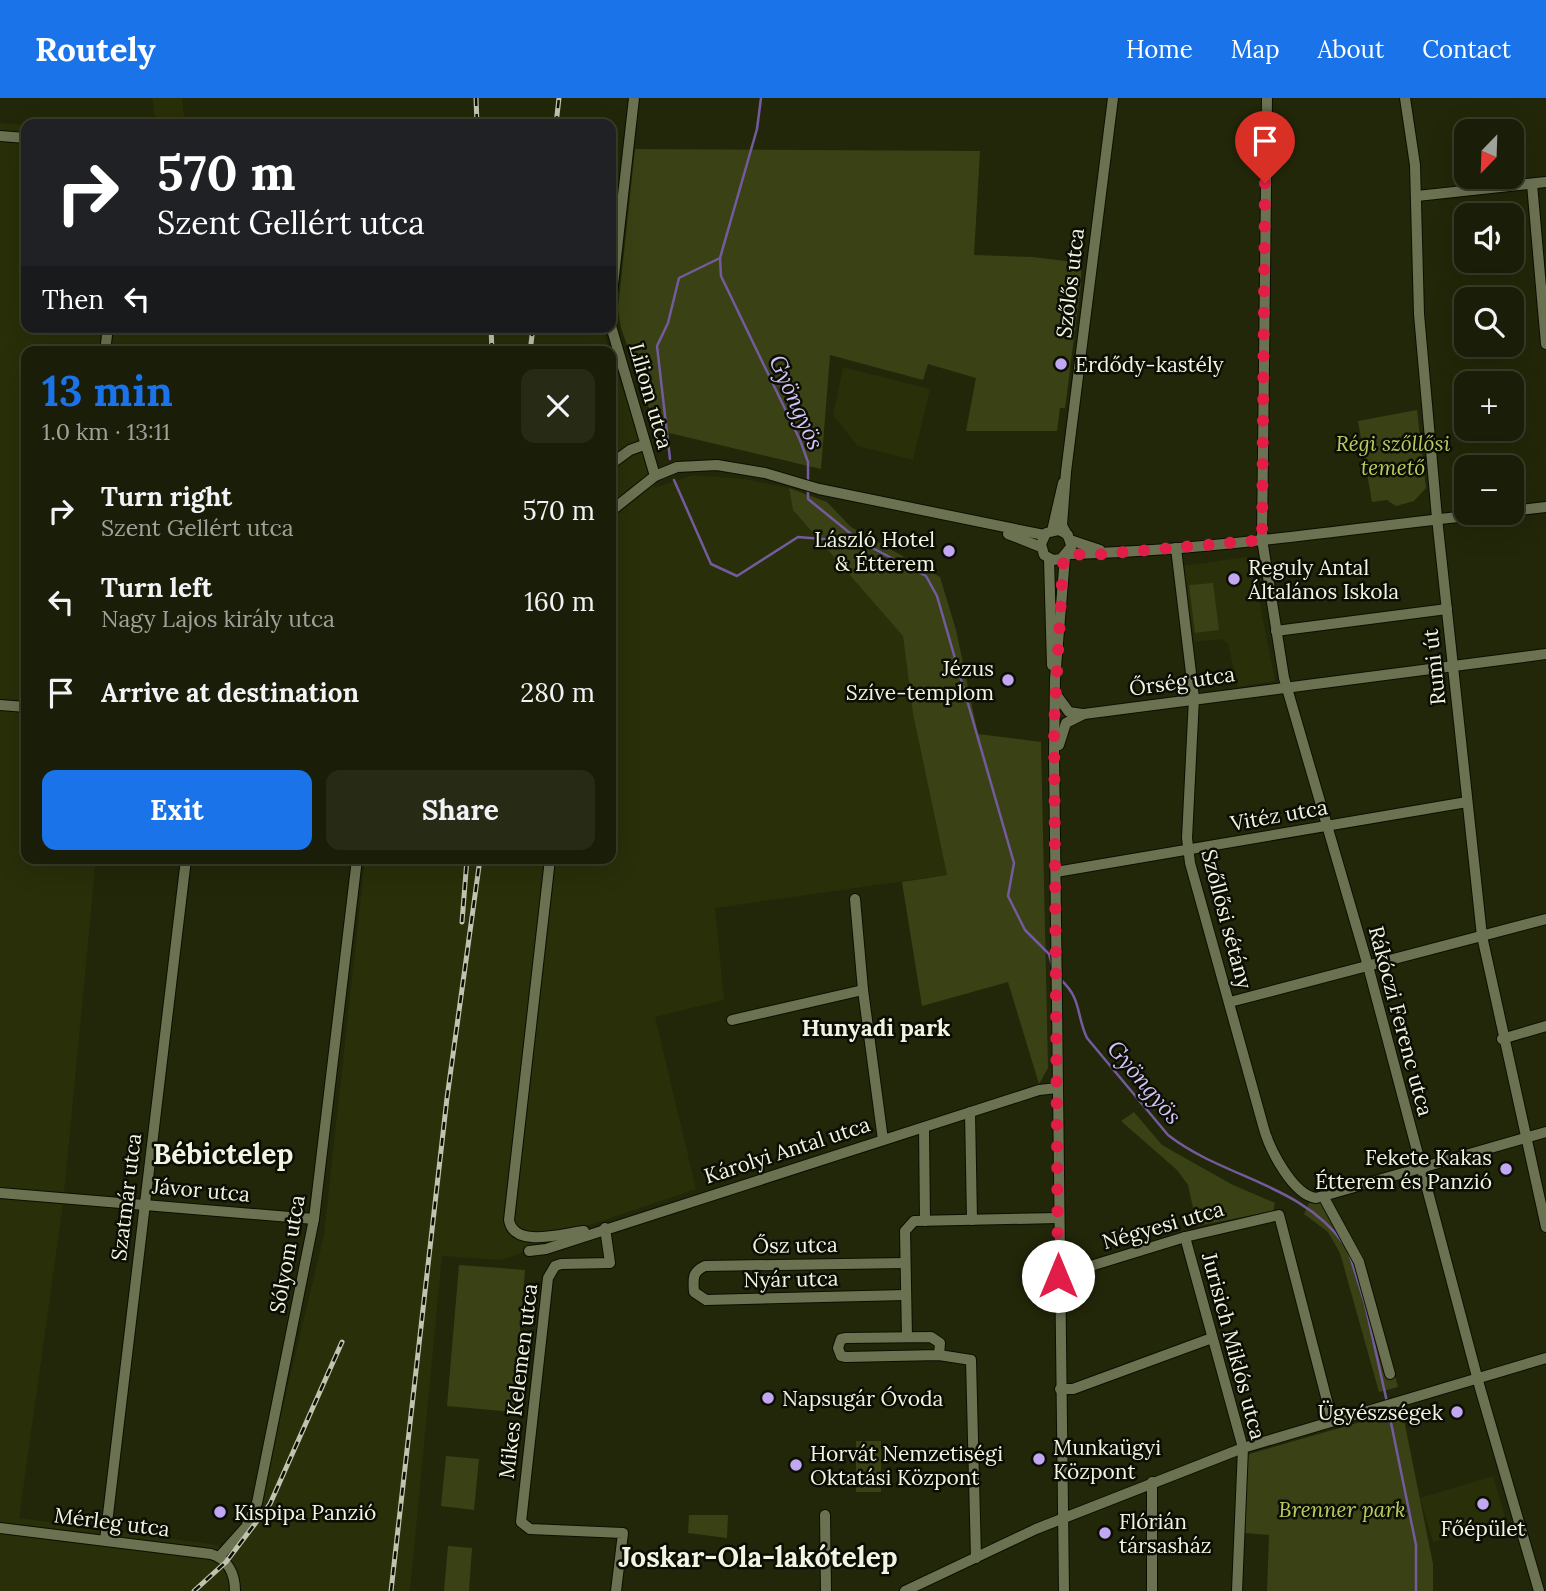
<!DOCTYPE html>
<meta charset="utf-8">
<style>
:root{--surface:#1a1d07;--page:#272a15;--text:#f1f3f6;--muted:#9fa29b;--line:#383b28;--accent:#1a73e8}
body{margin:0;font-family:Lora,serif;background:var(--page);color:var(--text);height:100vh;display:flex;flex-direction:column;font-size:26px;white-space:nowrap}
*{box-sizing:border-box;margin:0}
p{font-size:23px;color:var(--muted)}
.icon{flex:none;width:38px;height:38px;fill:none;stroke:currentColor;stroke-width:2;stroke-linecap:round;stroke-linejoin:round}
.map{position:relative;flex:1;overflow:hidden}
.details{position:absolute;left:21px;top:248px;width:595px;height:518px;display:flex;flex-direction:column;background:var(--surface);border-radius:14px;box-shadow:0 7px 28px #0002,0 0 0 2px var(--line)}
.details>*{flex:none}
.top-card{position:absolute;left:21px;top:21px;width:595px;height:214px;border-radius:14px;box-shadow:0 7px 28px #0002,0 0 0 2px var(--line);background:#202124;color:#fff;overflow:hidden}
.needle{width:46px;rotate:203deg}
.tools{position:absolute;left:1454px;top:21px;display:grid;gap:14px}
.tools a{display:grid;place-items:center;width:70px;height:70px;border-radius:14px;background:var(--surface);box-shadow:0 7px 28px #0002,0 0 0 2px var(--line);font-size:35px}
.pin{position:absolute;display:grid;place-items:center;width:60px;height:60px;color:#fff;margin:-72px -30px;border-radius:50% 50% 50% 0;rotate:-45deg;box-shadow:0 0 7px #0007}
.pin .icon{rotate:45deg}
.me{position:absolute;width:77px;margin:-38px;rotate:0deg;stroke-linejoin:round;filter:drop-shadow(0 0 5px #0008)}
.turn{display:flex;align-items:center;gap:24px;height:147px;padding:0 21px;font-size:32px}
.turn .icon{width:91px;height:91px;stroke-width:2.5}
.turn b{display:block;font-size:49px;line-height:60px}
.then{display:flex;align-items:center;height:66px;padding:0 21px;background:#0003;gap:14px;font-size:26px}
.round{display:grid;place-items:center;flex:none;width:74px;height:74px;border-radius:14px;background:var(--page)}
.summary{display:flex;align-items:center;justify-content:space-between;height:119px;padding:0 21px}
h1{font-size:42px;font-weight:700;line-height:52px;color:var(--accent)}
.action{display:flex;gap:14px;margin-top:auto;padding:14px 21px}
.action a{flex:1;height:80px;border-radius:14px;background:var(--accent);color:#fff;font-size:28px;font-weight:700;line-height:80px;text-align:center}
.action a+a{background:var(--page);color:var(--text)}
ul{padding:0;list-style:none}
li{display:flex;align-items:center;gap:21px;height:91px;padding:0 21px}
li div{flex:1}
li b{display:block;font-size:26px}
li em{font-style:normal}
header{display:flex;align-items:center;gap:42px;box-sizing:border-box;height:98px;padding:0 35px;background:var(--accent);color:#fff}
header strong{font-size:33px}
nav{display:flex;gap:38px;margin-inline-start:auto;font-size:24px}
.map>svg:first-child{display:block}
</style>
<header>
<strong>Routely</strong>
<nav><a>Home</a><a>Map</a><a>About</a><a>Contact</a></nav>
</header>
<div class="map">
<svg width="1546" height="1493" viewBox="0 0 1546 1493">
<rect width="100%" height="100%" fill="#222709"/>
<g fill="#292f09">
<polygon points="152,0 182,0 185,26 156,26"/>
<polygon points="0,25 26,27 26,229 602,229 610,254 26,254 26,761 96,761 63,1106 19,1420 217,1447 228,1456 254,1429 324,1137 365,761 611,761 611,256 655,390 692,377 744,381 789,390 793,412 903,537 913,616 947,777 715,810 724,902 655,919 696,1091 578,1131 503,1162 442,1158 410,1493 0,1493"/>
<polygon points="843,269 930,291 913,362 858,348 833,317"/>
<polygon points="1246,459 1251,461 1275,583 1238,589 1228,546 1221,541 1194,544 1183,468"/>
<polygon points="1493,1378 1506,1423 1433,1444 1420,1400"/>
</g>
<g fill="#3a4114">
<polygon points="635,51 980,53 974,157 1033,159 1081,165 1081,186 1065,310 1060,310 1057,333 966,333 976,280 928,266 923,282 830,257 821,371 665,334 655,327 621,230 618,211"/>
<polygon points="1417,312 1426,390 1414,403 1396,408 1387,402 1372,404 1358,323"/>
<polygon points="789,390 827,404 851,429 940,479 956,532 978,636 1041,644 1048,970 1039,986 1008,884 922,908 902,784 947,777 913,616 903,538 793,412"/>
<polygon points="1213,485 1219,532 1195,535 1189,487"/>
<polygon points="1134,1014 1162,1047 1231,1086 1275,1105 1273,1113 1197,1128 1188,1087 1177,1072 1121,1023"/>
<polygon points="1331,1103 1363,1158 1398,1289 1379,1294 1340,1155 1328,1134 1304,1116 1309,1105"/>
<polygon points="459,1167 525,1172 513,1314 447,1308"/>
<polygon points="1402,1312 1433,1466 1433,1493 1267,1493 1269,1437 1245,1435 1246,1357"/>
<rect x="856" y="1343" width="25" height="51"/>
<polygon points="446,1358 479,1361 474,1412 441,1408"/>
<polygon points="689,1417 728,1417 727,1440 688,1435"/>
<polygon points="448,1448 472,1450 469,1493 444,1493"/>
</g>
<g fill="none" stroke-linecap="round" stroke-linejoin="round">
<g stroke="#745b9e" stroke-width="2.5">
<polyline points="761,0 757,31 720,160 721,178 800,342 808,364 808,383"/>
<polyline points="670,361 657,248 668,225 679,180 720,160"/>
<polyline points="674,382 711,466 737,478 798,439 858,444"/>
<polyline points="808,390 808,401 861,444 905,467"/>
<polyline points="918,474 926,478 937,498 1014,765 1008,798 1025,832 1049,856 1054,875"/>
<path d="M1061,882C1082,901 1076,917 1087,940L1168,1037C1223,1080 1302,1086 1344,1146"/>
<polyline points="1349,1155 1365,1206 1387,1304"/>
<polyline points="1388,1310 1416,1447 1416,1493"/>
</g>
<g stroke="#0c0f00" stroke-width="12">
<g id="minor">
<polyline points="1267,0 1262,441 1284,580 1368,868 1480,1290 1539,1493"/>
<polyline points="1405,0 1415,67 1419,216 1437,420 1482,838 1546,1129"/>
<polyline points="0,38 26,40"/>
<polyline points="1532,86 1546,246"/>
<polyline points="1417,98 1546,84"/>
<polyline points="611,204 634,0"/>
<polyline points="611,228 655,378"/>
<polyline points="105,254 108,229"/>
<polyline points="611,366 630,352 644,347"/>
<polyline points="611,413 655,378 677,369 717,367 765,375 819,391 1044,437"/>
<polyline points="1512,413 1546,409"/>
<polyline points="1052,433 1063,385"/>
<polyline points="1008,436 1041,449"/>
<path d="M1068,437L1059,432L1046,435L1041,446L1044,457L1053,462L1061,461L1071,449C1071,440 1065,435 1062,427L1066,374L1113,0"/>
<polyline points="1070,442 1100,452"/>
<path d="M1176,450L1194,600L1187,740L1190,765L1264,1031C1270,1052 1293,1097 1316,1100L1546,1034"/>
<path d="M1069,456C1210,453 1353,430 1494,415"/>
<polyline points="1049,461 1052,567"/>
<polyline points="1276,533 1447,511"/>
<polyline points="1055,595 1069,614 1082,616"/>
<polyline points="0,607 26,609"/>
<polyline points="1059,647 1066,625 1084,616 1546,556"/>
<path d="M550,761L509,1122C514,1151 563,1135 584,1133"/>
<polyline points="1056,774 1467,704"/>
<polyline points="855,801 863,892 883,1042"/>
<polyline points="1230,904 1546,821"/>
<polyline points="732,922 863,892"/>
<polyline points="1502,941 1546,928"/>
<polyline points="970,1014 972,1122"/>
<polyline points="924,1029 925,1123"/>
<polyline points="0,1095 314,1121"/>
<polyline points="1323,1098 1359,1164 1390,1276"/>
<polyline points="605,1130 610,1165 561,1166 555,1168 548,1180 521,1424 530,1431 623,1435 616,1493"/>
<polyline points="1185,1139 1243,1350 1237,1493"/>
<polyline points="529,1153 546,1151 1039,992 1057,990"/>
<path d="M905,1165L705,1168C692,1174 693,1180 694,1194L706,1202L905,1197"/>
<polyline points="1058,1178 1185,1139 1279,1117 1332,1322"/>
<polyline points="907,1239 905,1133 914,1123 1058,1120"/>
<polyline points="939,1257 940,1245 931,1239 846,1240 841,1241 838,1250 841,1258 846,1259 939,1257 971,1262 976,1460"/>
<polyline points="1060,1291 1073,1291 1212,1240"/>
<polyline points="825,1417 826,1493"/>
<path d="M0,1430L211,1456C228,1461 235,1476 235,1493"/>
<polyline points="105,1442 186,761"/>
<polyline points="220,1458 246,1429 257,1405 314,1121 357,761"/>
<polyline points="905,1493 1036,1431 1243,1350 1546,1260"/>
<polyline points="1064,1493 1054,656 1055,581 1065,459"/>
<polyline points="1152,1493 1152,1384"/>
</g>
</g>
<use href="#minor" stroke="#6b7252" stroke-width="10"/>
<g stroke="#bfc4af" stroke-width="5">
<g id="rail">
<polyline points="476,0 477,26"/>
<polyline points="556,26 559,0"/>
<polyline points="491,229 492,254"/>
<polyline points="530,254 533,229"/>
<polyline points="462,824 467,761"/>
<polyline points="194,1493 226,1464 270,1406 342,1244"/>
<polyline points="391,1493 447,1000 480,761"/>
</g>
</g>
<use href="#rail" stroke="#0c0e04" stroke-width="2.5" stroke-dasharray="8" stroke-linecap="butt"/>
</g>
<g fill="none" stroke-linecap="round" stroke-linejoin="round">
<polyline stroke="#e11d48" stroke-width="12" stroke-dasharray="0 21.6" points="1058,1178 1054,627 1063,466 1069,456 1092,457 1262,442 1265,85"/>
</g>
<g fill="#c2a8f3" stroke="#0c0e04" stroke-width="2.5">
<circle cx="1061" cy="266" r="7"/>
<circle cx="949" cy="453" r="7"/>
<circle cx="1234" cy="481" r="7"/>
<circle cx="1008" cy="582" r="7"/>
<circle cx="1506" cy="1071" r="7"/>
<circle cx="768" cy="1300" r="7"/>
<circle cx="1457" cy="1314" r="7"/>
<circle cx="1039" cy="1361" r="7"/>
<circle cx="796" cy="1367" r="7"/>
<circle cx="1483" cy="1406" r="7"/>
<circle cx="220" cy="1414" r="7"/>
<circle cx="1105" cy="1435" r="7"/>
</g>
<g text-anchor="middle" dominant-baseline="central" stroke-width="5" stroke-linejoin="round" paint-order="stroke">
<g font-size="21" fill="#f0f4e2" stroke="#0c0e04">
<text transform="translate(1070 185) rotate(-83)">Szőlős utca</text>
<text transform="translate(651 298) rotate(74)">Liliom utca</text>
<text transform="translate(1434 569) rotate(-96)">Rumi út</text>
<text transform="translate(1182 583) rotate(-8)">Őrség utca</text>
<text transform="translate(1279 717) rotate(-10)">Vitéz utca</text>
<text transform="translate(1227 821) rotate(75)">Szőllősi sétány</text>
<text transform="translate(1401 923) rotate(75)">Rákóczi Ferenc utca</text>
<text transform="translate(787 1052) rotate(-18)">Károlyi Antal utca</text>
<text transform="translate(201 1092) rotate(5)">Jávor utca</text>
<text transform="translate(126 1099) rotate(-83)">Szatmár utca</text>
<text transform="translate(1163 1127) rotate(-16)">Négyesi utca</text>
<text transform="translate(795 1147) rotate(-1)">Ősz utca</text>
<text transform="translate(287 1156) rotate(-80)">Sólyom utca</text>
<text transform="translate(791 1181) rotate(-1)">Nyár utca</text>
<text transform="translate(1234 1248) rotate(75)">Jurisich Miklós utca</text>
<text transform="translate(518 1283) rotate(-83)">Mikes Kelemen utca</text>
<text transform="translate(112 1424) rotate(7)">Mérleg utca</text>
</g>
<g font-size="21" fill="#f0f4e2" stroke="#0c0e04" text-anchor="start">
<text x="1075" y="266">Erdődy-kastély</text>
<text x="935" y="441" text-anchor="end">László Hotel<tspan x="935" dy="24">&amp; Étterem</tspan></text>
<text x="1248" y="469">Reguly Antal<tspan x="1248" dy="24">Általános Iskola</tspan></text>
<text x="994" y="570" text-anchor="end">Jézus<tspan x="994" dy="24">Szíve-templom</tspan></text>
<text x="1492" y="1059" text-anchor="end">Fekete Kakas<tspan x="1492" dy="24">Étterem és Panzió</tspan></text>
<text x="782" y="1300">Napsugár Óvoda</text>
<text x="1443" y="1314" text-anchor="end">Ügyészségek</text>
<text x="1053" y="1349">Munkaügyi<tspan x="1053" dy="24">Központ</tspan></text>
<text x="810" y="1355">Horvát Nemzetiségi<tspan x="810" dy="24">Oktatási Központ</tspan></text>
<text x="234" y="1414">Kispipa Panzió</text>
<text x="1119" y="1423">Flórián<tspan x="1119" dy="24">társasház</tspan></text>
<text x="1483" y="1430" text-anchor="middle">Főépület</text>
</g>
<g font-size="21" font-style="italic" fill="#bacc5e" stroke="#0c0e04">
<text x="1393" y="345">Régi szőllősi<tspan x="1393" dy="24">temető</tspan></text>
<text x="1342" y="1411">Brenner park</text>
</g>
<g font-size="23" font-style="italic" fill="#d6c2fc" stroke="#0c0e04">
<text transform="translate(797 304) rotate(66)">Gyöngyös</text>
<text transform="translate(1145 984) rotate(50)">Gyöngyös</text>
</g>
<g font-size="23" font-weight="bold" fill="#f0f4e2" stroke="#0c0e04">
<text x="876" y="929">Hunyadi park</text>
</g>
<g font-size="28" font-weight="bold" fill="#f0f4e2" stroke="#0c0e04">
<text x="223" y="1056">Bébictelep</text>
<text x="758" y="1459">Joskar-Ola-lakótelep</text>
</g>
</g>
</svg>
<div class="tools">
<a><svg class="needle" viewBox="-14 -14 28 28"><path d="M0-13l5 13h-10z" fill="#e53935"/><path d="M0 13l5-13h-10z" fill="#9fa29b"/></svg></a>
<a><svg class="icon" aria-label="sound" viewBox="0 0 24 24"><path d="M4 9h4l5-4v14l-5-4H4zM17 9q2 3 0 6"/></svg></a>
<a><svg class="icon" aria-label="search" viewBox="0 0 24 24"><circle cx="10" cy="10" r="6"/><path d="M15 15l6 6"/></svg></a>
<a>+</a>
<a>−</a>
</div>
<div class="pin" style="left:1265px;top:85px;background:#d93025"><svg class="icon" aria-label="arrive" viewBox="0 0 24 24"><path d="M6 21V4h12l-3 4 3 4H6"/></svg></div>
<svg class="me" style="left:1058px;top:1178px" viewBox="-20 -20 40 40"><circle r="19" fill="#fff"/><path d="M0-13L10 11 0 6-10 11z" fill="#e11d48"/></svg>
<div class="top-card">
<div class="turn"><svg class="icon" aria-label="right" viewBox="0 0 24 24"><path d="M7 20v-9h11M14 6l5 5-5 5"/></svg><div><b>570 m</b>Szent Gellért utca</div></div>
<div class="then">Then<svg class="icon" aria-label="left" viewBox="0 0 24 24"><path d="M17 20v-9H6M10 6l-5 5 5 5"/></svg></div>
</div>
<section class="details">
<div class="summary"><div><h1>13 min</h1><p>1.0 km · 13:11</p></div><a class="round"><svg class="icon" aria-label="close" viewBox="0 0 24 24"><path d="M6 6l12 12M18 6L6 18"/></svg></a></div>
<ul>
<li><svg class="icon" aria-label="right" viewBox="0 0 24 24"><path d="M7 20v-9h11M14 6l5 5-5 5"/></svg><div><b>Turn right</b><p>Szent Gellért utca</p></div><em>570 m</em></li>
<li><svg class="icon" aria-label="left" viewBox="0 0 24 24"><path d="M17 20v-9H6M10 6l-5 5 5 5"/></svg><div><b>Turn left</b><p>Nagy Lajos király utca</p></div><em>160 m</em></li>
<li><svg class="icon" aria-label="arrive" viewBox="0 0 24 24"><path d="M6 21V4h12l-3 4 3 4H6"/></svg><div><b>Arrive at destination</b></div><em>280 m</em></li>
</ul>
<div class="action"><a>Exit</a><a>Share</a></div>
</section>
</div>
